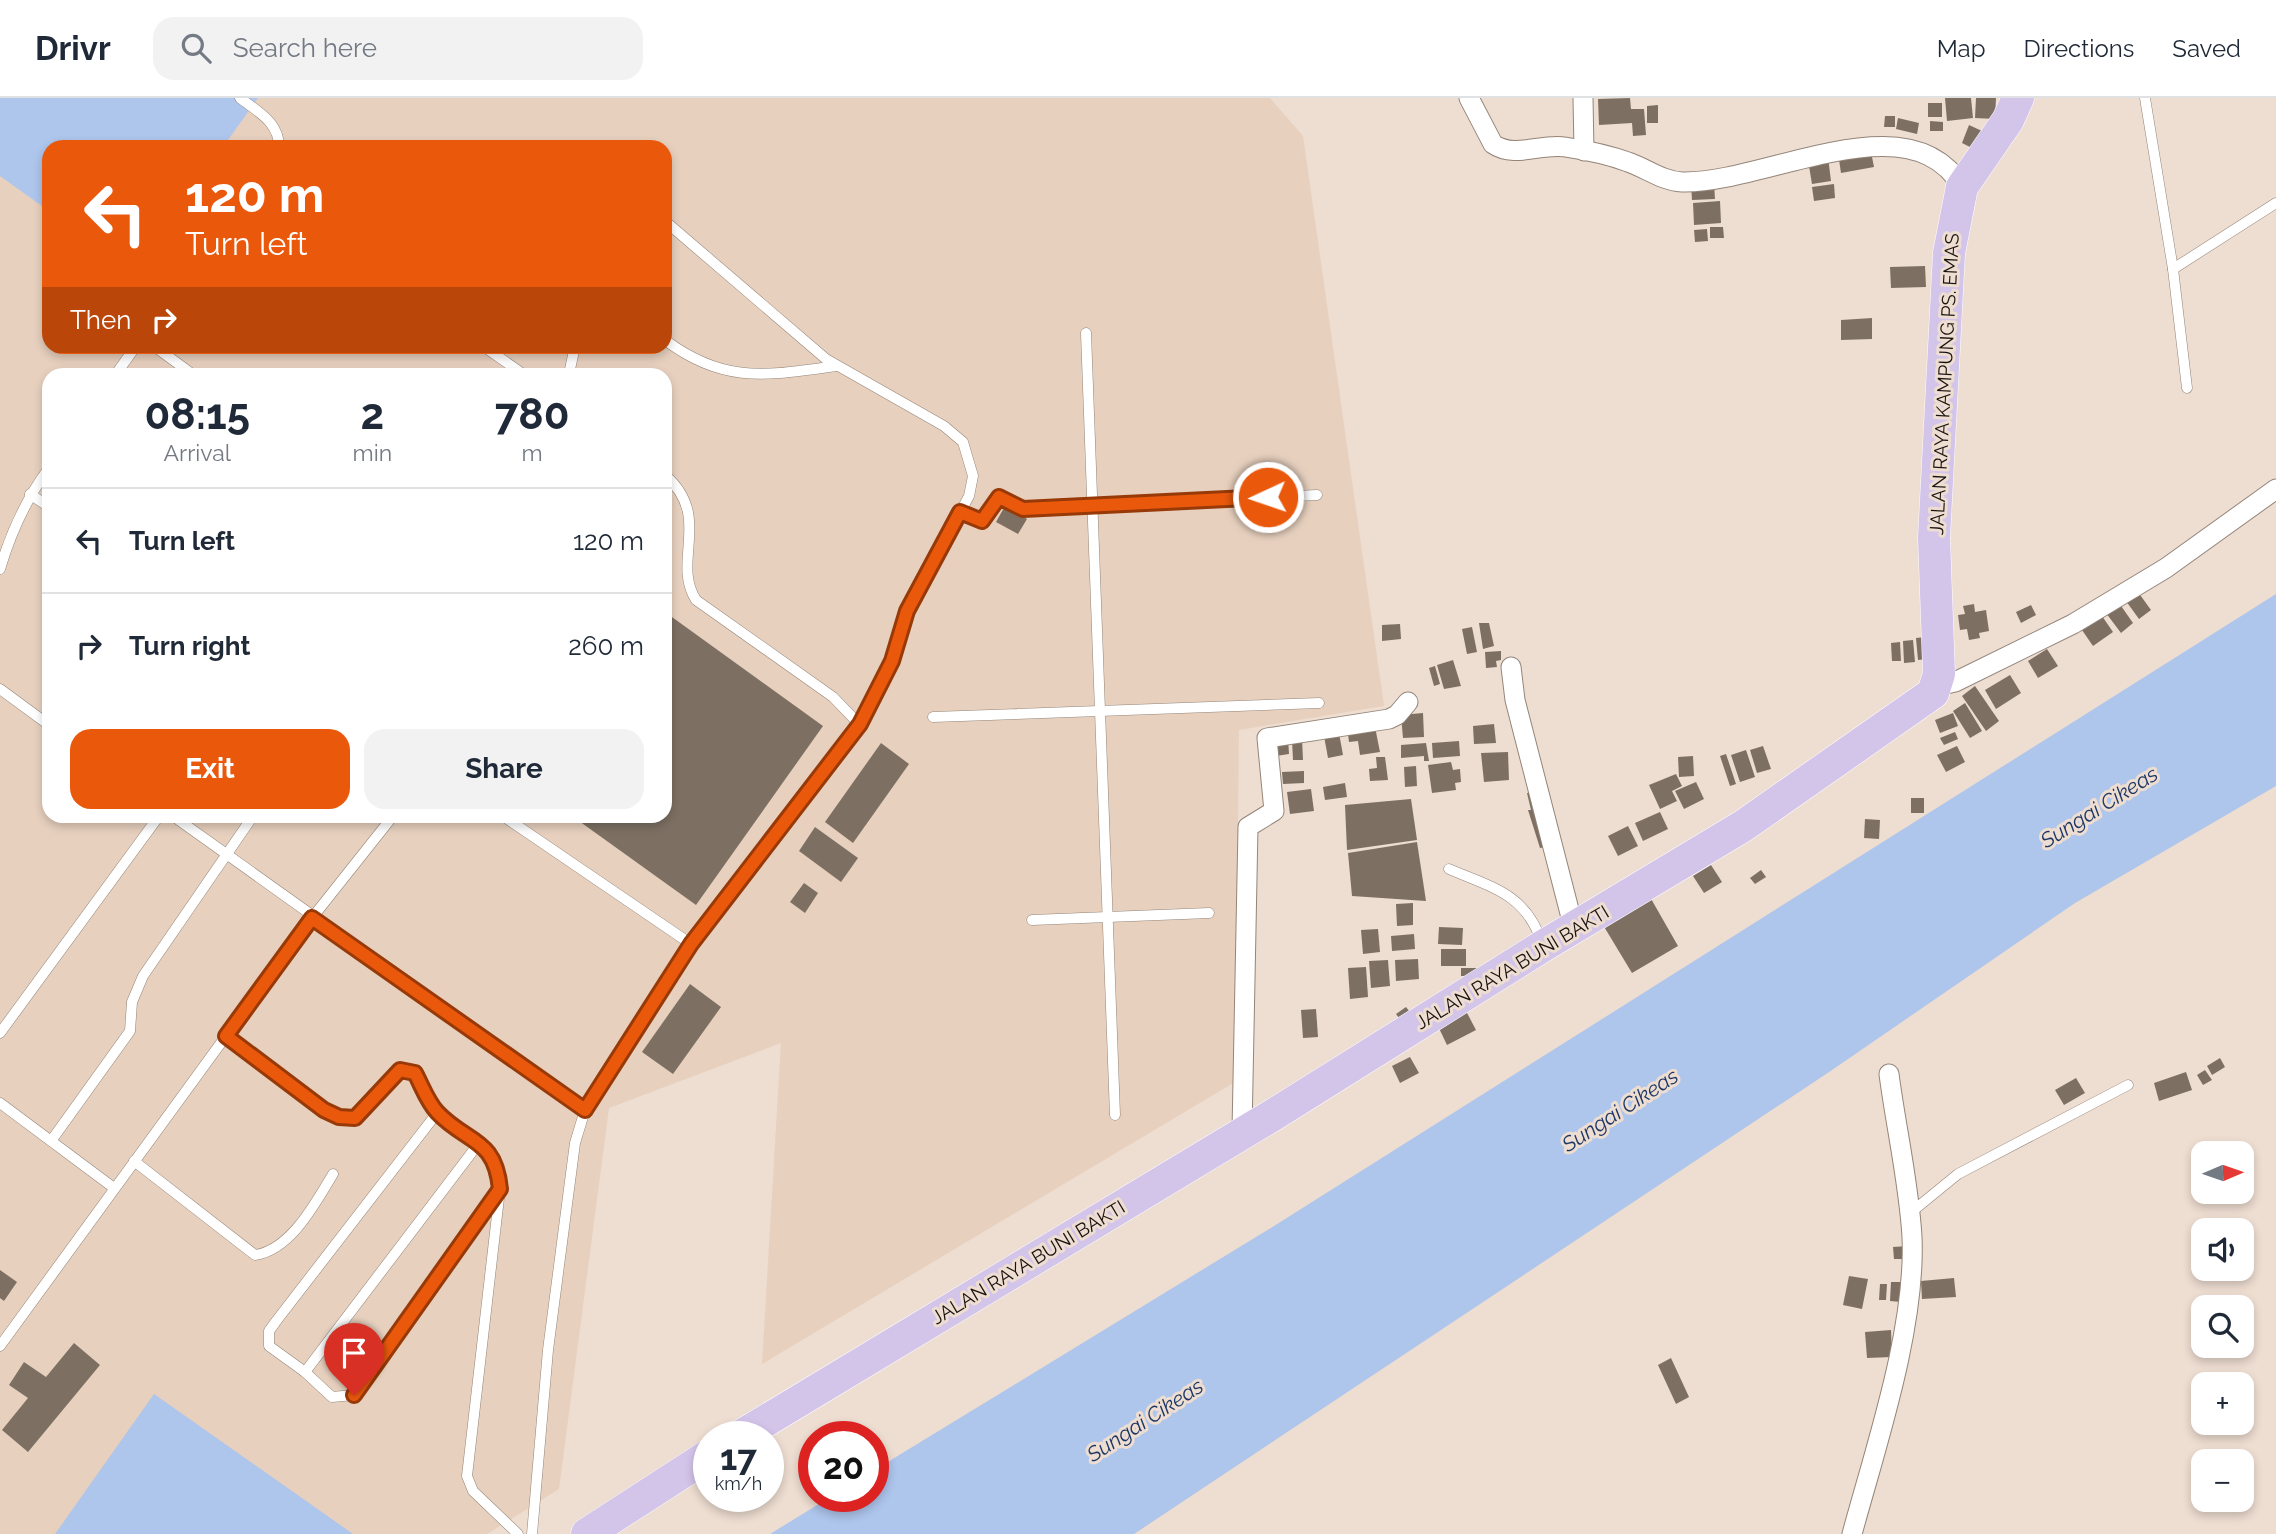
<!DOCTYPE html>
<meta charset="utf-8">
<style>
:root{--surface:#fff;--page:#f2f2f3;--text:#1f2937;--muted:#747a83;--line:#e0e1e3;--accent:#ea580c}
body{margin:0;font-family:Raleway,sans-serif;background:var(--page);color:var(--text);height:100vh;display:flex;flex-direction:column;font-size:26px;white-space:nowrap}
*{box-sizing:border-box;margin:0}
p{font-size:23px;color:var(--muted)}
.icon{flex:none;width:38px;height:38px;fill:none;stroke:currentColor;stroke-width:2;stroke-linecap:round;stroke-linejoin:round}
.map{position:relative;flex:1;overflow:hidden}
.drawer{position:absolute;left:42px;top:270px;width:630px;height:455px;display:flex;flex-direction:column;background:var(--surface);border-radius:21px;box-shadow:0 4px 10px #0003}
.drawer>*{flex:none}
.banner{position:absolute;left:42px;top:42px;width:630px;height:214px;border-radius:21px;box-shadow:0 4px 10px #0003;background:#ea580c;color:#fff;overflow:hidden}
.needle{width:46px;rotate:88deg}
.controls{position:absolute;left:2191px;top:1043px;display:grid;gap:14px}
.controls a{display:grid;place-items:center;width:63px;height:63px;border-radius:14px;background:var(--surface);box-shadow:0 4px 10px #0003;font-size:35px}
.speed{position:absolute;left:693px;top:1323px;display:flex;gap:14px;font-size:35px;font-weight:700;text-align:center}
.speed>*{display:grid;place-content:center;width:91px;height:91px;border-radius:50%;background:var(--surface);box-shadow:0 4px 10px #0003;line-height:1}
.speed small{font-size:18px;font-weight:400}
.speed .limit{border:10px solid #d22;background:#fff;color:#111}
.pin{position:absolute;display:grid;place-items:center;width:60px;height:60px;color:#fff;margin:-72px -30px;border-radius:50% 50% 50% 0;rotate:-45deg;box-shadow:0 0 7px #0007}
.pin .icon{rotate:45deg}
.me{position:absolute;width:77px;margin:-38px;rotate:267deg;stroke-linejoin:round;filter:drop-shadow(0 0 5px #0008)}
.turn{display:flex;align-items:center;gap:24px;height:147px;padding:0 28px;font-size:32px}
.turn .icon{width:91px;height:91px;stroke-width:2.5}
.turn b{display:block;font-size:49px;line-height:60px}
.then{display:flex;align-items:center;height:66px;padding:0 28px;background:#0003;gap:14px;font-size:26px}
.eta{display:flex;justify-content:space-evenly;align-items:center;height:119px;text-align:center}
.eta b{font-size:42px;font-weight:700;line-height:49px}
.cta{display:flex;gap:14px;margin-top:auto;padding:14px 28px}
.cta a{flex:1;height:80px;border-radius:21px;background:var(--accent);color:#fff;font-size:28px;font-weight:700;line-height:80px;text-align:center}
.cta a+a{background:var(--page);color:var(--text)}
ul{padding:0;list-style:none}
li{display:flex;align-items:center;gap:21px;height:105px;padding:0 28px;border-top:2px solid var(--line)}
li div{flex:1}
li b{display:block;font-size:26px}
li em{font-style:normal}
header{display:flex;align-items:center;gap:42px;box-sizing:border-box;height:98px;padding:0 35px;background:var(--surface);border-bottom:2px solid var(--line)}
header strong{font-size:33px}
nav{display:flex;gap:38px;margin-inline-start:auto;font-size:24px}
.search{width:490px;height:63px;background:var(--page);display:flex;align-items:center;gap:18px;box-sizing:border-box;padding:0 24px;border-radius:21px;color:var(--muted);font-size:26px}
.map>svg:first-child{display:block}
</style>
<header>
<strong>Drivr</strong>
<div class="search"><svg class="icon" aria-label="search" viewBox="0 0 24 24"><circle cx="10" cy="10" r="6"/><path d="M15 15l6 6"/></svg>Search here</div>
<nav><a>Map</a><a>Directions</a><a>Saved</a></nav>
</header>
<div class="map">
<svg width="2276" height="1436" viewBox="0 0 2276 1436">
<rect width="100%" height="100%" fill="#eeddd1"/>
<path fill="#e7d0be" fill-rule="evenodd" d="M0,0H1270L1303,38L1384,608L1239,632L1235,984L762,1266L781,945L609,1010L559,1391L487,1436H0ZM49,49H665V248H49ZM49,276H665V718H49Z"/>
<g fill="#aec5ec">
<polygon points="0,0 258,0 223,49 49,49 49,113 0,78"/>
<polygon points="2276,496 2276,688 2075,805 1832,972 1134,1436 770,1436 832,1398 873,1398 873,1373 1274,1128"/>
<polygon points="154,1296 353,1436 55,1436"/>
</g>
<g fill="#7d7063">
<polygon points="1630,0 1631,11 1644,11 1646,37 1633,38 1632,25 1599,27 1598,1"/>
<polygon points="1945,0 1971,0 1973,20 1947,23"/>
<polygon points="1976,0 1996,0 1995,21 1975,20"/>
<rect x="1928" y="5" width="14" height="14"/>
<polygon points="1658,7 1658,25 1647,25 1647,8"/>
<polygon points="1885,18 1895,18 1895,29 1884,29"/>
<polygon points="1898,20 1919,25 1917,36 1896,31"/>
<polygon points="1930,23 1943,24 1943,33 1930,33"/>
<polygon points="1969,27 1982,33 1974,51 1962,45"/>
<polygon points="1870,49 1874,69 1841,75 1838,55"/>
<polygon points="1828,59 1831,83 1812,86 1808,62"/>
<polygon points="1714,85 1715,101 1692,102 1691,87"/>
<polygon points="1834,86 1835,100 1814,103 1812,89"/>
<polygon points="1720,103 1721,125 1694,127 1693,105"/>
<polygon points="1710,129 1723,129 1724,140 1710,140"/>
<polygon points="1707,131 1708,143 1695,144 1694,132"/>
<polygon points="1925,168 1926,189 1891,190 1890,169"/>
<polygon points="1872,220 1872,241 1841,242 1841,222"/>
<polygon points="1005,408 1027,421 1018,436 996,424"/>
<polygon points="2138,494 2151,512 2139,521 2126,503"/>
<polygon points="2119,505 2133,525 2121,535 2106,515"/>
<polygon points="1974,506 1975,514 1986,512 1989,533 1979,535 1980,540 1969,542 1967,531 1960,532 1958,517 1965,516 1963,508"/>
<polygon points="2031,507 2036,517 2021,525 2016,514"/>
<polygon points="665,514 823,628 696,807 572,718 665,718"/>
<polygon points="2102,518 2113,534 2093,548 2082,532"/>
<polygon points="1479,525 1489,525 1494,548 1483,551"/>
<polygon points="1400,526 1401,541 1382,543 1382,527"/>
<polygon points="1472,529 1477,554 1467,556 1462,531"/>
<polygon points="1926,539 1928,561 1918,562 1916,540"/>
<polygon points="1913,542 1915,564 1904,565 1903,543"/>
<polygon points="1900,544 1901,563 1892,563 1891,545"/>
<polygon points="2047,551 2058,568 2038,580 2028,563"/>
<polygon points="1501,553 1501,562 1496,563 1497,569 1486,570 1485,554"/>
<polygon points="1453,562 1461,588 1444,591 1437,567"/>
<polygon points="1435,568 1440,586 1434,588 1429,570"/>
<polygon points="2010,577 2021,595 1996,611 1985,592"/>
<polygon points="1975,588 1999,623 1986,633 1962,598"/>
<polygon points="1965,605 1982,633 1970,640 1953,613"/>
<polygon points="1423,615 1424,639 1403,640 1401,617"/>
<polygon points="1953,615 1958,628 1940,635 1935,622"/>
<polygon points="1374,624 1380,654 1360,657 1358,643 1349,644 1347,628"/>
<polygon points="1494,626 1496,645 1474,646 1473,628"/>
<polygon points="1955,634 1958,641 1944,647 1940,640"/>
<polygon points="1339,635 1343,657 1328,660 1324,638"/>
<polygon points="1288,639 1289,656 1276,658 1274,640"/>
<polygon points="1302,641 1303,662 1293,662 1292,642"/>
<polygon points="1459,643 1460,658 1433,660 1432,645"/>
<polygon points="881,645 909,666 853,745 825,724"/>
<polygon points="1426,645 1429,663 1424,663 1424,658 1401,660 1401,647"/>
<polygon points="1763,648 1771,671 1757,675 1750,652"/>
<polygon points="1957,648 1965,664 1946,674 1937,657"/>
<polygon points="1746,652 1755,679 1740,684 1731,657"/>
<polygon points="1508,654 1509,682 1484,684 1481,655"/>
<polygon points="1726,656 1736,686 1730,688 1720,658"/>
<polygon points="1693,658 1694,678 1679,679 1678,659"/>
<polygon points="1376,659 1385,659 1388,682 1370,683 1369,671 1377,670"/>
<polygon points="1451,664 1453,672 1460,671 1461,684 1455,685 1456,692 1432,695 1428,667"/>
<polygon points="1416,668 1417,688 1405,689 1404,669"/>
<polygon points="1304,673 1304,685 1283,686 1282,674"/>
<polygon points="1676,676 1682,688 1672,693 1677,703 1660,711 1649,687"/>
<polygon points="1696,684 1704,701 1684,711 1675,693"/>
<polygon points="1345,685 1347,699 1325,702 1323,689"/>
<polygon points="1311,691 1314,713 1290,716 1287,694"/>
<polygon points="1534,694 1547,749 1540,750 1528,712 1531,712 1527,695"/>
<rect x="1911" y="700" width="13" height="15"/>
<polygon points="1411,701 1417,742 1347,752 1345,707"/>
<polygon points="1660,714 1668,731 1643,743 1635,725"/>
<polygon points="1865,721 1880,722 1879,741 1864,740"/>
<polygon points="1628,728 1638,748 1618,758 1608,738"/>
<polygon points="815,729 858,760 841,784 799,753"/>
<polygon points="1417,744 1426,803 1352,798 1348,755"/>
<polygon points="1711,767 1722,784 1704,795 1693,778"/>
<polygon points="1761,772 1766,779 1755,786 1750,780"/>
<polygon points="804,785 818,795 805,815 790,804"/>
<polygon points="1650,799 1678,848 1632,875 1600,822"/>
<polygon points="1413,805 1413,827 1397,828 1396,806"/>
<polygon points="1439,829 1463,830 1462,847 1438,846"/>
<polygon points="1378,831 1380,854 1363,856 1361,832"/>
<polygon points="1414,836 1415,851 1392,853 1391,838"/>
<rect x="1441" y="851" width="25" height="17"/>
<polygon points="1418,861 1419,881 1396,883 1395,862"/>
<polygon points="1388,862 1390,888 1371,890 1369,863"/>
<polygon points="1366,869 1368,899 1350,901 1348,870"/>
<rect x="1461" y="870" width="16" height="8"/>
<polygon points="690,886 721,909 673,976 642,954"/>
<polygon points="1406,909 1412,917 1402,924 1396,916"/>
<polygon points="1316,911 1318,939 1303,940 1301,912"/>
<polygon points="1466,913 1476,932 1447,947 1438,928"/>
<polygon points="1410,959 1419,975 1400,985 1392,968"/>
<polygon points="2220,960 2225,969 2212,977 2207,968"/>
<polygon points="2205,972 2212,982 2203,987 2197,977"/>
<polygon points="2186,974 2192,992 2159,1003 2154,985"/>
<polygon points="2076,980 2085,995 2064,1007 2055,992"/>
<polygon points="1908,1148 1909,1161 1894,1161 1893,1149"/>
<polygon points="0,1172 17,1184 4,1203 0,1200"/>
<polygon points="1849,1178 1868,1181 1862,1211 1843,1207"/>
<polygon points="1954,1180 1956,1199 1922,1201 1921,1183"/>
<polygon points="1891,1184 1901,1184 1901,1204 1890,1203"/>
<polygon points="1880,1186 1887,1186 1886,1202 1879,1202"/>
<polygon points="1891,1232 1892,1259 1867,1260 1865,1234"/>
<polygon points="74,1245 100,1267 28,1354 2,1332 28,1300 9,1287 24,1264 46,1279"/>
<polygon points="1671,1260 1689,1299 1676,1306 1658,1267"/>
</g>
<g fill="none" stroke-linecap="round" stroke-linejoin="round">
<g stroke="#948579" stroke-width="11">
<g id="lane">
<path d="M240,0C258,14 279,24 279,49"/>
<polyline points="2145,0 2173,171 2187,290"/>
<polyline points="665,123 826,261 944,328 963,344 973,378 969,398 907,513 892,563 860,627"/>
<polyline points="2173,171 2276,105"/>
<polyline points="1086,235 1115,1017"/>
<path d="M665,242C725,287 768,277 837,268"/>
<polyline points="154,248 192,276"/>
<polyline points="483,248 523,276"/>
<polyline points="116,276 136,248"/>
<polyline points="569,276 575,248"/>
<polyline points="30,396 49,409"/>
<polyline points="960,414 982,423 999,399 1023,411 1317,397"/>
<path d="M0,471C11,434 26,401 49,370"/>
<polyline points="0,591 49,627"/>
<polyline points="933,619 1319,605"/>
<polyline points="173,718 585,1012"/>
<polyline points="503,718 691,846"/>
<path d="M1449,771C1493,790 1526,796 1542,845"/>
<polyline points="1032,822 1209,815"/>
<polyline points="0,935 159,718"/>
<path d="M226,938L324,1012L339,1019L355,1020L400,972L415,975C422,988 427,1003 437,1014C467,1046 495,1039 500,1091L467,1378L473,1393L518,1436"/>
<polyline points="0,1005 114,1090"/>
<polyline points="437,1015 277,1222 269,1233 269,1248 305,1274 332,1299 354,1297 498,1094"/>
<polyline points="51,1043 130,933 132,904 143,878 253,718"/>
<path d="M134,1063L255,1157C291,1152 316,1104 333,1076"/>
<polyline points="1909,1116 1958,1076 2128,987"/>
<polyline points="0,1248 312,820 393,718"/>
<polyline points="305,1274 479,1045"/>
<path d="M532,1436L548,1252L575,1045L585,1012L691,846L860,627L833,599L696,502C671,463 713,419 665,377"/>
</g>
</g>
<g stroke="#948579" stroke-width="21">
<g id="street">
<path d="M1469,0L1493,46C1515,61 1541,45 1565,49C1585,52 1609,57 1628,64C1646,70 1662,83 1682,84C1765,86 1910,0 1962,89"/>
<polyline points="1583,0 1584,53"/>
<polyline points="1511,569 1515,602 1574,831"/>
<polyline points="1937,588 1955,584 2073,526 2166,470 2276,391"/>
<polyline points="1242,1033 1248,729 1274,713 1267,640 1389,621 1397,617 1408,604"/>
<path d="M1852,1436C1876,1348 1916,1230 1912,1139C1909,1085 1896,1030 1889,976"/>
</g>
</g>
<g stroke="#fff" stroke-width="33">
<g id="primary">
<polyline points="739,1339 1273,1017 1543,848 1743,728 1933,595 1939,576 1934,440 1949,155 1962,89 2008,22 2018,0"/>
<polyline points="587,1436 709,1357"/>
</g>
</g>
<use href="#lane" stroke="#fff" stroke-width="10"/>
<use href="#street" stroke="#fff" stroke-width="19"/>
<use href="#primary" stroke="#d3c4e9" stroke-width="32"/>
</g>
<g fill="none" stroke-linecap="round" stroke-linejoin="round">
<g stroke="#983908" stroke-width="18">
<path id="route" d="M354,1297L500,1091C495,1039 467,1046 437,1014C427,1003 422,988 415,975L400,972L355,1020L339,1019L324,1012L226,938L312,820L585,1012L691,846L860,626L892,563L907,513L960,414L982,423L999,399L1023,411L1268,399"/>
</g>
<use href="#route" stroke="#ea580c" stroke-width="12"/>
</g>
<g text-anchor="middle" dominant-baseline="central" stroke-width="6" stroke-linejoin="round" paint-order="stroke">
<g font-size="19" fill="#18120e" stroke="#eeddd1">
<text transform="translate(1944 286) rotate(-87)">JALAN RAYA KAMPUNG PS. EMAS</text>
<text transform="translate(1512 869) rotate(-31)">JALAN RAYA BUNI BAKTI</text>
<text transform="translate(1028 1164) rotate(-31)">JALAN RAYA BUNI BAKTI</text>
</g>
<g font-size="21" font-style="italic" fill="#1c3766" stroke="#eeddd1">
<text transform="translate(2099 709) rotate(-32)">Sungai Cikeas</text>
<text transform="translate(1620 1012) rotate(-33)">Sungai Cikeas</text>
<text transform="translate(1145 1322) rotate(-33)">Sungai Cikeas</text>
</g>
</g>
</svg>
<div class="controls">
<a><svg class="needle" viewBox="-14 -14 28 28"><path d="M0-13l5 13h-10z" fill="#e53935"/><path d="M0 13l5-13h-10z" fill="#747a83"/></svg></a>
<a><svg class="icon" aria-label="sound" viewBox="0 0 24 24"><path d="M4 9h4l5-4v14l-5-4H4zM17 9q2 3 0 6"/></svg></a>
<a><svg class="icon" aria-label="search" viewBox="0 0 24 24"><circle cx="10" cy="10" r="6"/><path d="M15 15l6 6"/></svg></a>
<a>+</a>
<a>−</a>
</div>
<div class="speed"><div>17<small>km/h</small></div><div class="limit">20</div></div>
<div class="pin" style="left:354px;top:1297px;background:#d93025"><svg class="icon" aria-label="arrive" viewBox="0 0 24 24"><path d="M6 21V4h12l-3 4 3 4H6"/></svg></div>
<svg class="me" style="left:1268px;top:399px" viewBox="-20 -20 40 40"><circle r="17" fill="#ea580c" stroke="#fff" stroke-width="3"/><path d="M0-11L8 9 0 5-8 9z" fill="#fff"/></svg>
<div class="banner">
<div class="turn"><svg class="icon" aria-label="left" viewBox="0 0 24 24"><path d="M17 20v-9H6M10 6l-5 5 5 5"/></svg><div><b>120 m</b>Turn left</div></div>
<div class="then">Then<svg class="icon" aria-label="right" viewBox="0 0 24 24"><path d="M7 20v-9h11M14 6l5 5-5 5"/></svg></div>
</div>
<section class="drawer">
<div class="eta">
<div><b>08:15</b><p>Arrival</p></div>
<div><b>2</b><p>min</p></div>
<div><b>780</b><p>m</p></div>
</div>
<ul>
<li><svg class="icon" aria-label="left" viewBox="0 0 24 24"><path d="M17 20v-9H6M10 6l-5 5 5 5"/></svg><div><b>Turn left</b></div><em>120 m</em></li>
<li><svg class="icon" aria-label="right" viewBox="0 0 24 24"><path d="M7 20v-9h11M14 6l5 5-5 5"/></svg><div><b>Turn right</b></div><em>260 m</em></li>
</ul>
<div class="cta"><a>Exit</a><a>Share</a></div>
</section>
</div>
